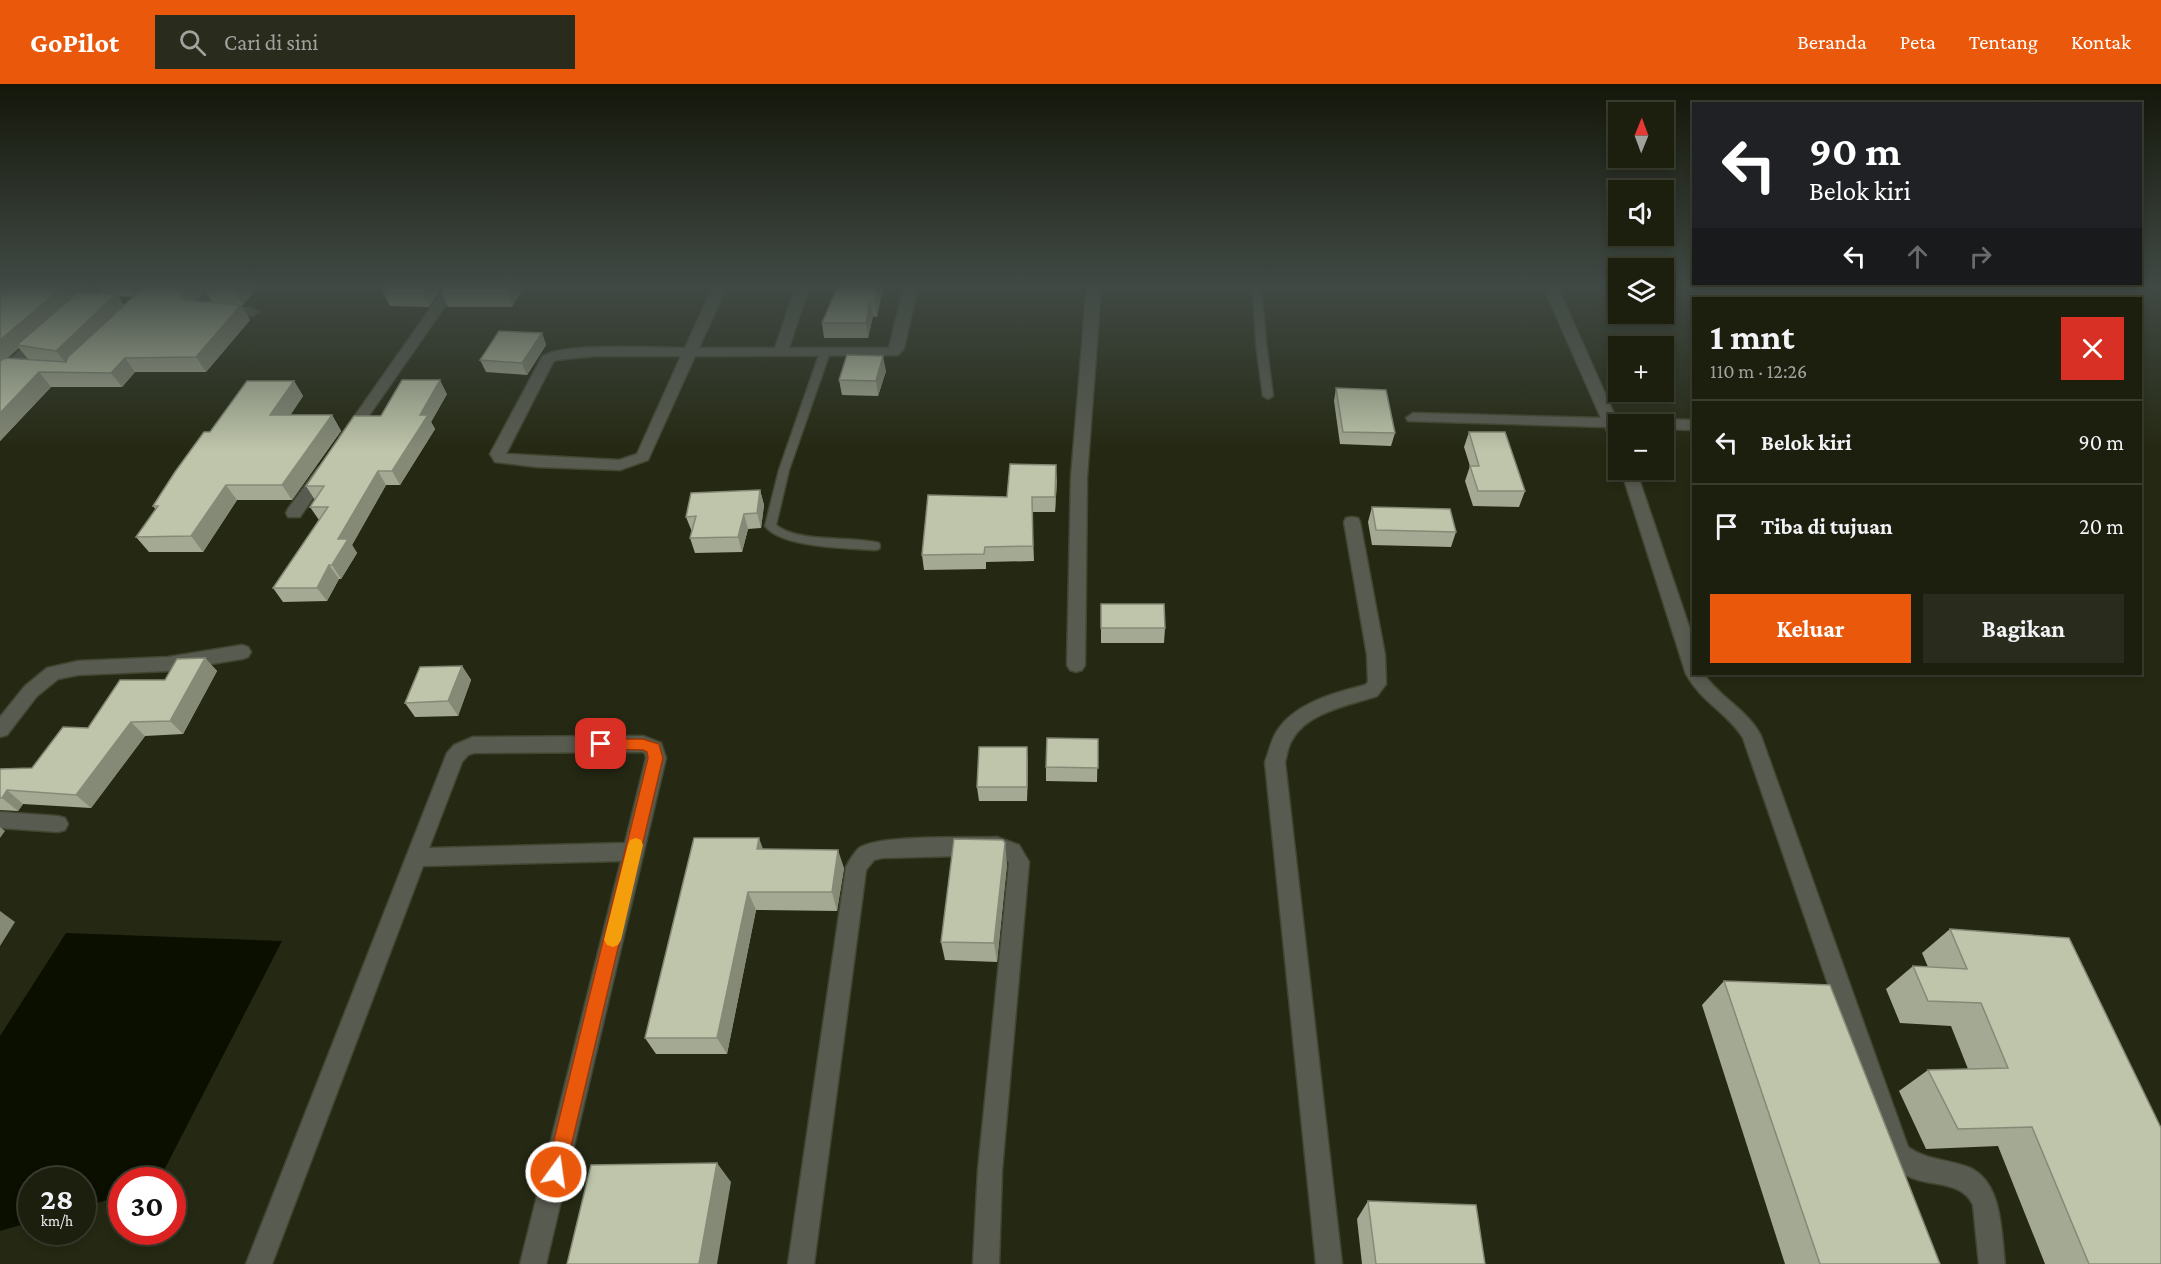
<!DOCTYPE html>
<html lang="id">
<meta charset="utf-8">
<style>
:root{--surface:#1c1f0e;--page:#292c1c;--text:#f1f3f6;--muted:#a0a29e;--line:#3a3d2e;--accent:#ea580c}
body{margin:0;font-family:"Crimson Pro",serif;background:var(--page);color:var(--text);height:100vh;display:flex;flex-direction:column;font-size:22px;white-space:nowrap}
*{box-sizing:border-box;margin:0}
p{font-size:20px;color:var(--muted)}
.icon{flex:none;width:33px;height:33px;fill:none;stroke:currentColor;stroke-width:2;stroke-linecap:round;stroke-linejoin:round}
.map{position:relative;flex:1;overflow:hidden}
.sheet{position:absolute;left:1692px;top:213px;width:450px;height:378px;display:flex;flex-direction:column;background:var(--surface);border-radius:0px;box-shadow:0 3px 9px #0003,0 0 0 2px var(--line)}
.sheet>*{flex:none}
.banner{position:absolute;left:1692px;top:18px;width:450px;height:183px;border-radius:0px;box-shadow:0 3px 9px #0003,0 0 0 2px var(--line);background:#202124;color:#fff;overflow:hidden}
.needle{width:39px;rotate:1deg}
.tools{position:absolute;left:1608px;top:18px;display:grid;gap:12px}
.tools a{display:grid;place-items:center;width:66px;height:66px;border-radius:0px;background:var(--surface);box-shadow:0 3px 9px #0003,0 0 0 2px var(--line);font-size:30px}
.speed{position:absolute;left:18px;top:1083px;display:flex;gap:12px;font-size:30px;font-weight:700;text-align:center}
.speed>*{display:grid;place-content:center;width:78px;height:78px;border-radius:50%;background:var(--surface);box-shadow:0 3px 9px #0003,0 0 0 2px var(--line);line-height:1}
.speed small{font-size:15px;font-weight:400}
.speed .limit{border:9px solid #d22;background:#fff;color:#111}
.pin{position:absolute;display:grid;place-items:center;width:51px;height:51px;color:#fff;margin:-26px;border-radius:12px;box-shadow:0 3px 9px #0006}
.me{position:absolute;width:66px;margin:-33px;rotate:14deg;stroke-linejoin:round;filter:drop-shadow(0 0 4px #0008)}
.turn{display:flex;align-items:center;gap:21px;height:126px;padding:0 18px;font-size:27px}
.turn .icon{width:78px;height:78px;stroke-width:2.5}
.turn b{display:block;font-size:42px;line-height:51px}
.lanes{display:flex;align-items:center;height:57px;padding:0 18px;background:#0003;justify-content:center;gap:30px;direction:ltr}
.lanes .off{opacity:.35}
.round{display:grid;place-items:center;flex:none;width:63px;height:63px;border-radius:0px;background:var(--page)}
.head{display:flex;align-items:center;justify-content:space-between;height:102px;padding:0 18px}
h1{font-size:36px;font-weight:700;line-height:45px}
.primary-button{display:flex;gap:12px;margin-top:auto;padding:12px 18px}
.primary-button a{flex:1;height:69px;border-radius:0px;background:var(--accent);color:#fff;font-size:24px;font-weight:700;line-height:69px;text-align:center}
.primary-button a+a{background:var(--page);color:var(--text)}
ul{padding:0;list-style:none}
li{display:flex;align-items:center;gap:18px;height:84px;padding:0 18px;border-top:2px solid var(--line)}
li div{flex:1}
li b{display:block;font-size:22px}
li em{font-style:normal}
header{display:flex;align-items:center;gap:36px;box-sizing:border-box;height:84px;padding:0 30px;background:var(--accent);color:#fff}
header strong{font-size:28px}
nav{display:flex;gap:33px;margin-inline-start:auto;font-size:21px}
.search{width:420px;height:54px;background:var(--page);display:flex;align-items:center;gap:15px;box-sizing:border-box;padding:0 21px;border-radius:0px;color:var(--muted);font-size:22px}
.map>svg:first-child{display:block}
</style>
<header>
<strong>GoPilot</strong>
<div class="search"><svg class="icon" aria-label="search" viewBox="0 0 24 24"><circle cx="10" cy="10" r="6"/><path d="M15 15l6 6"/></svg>Cari di sini</div>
<nav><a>Beranda</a><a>Peta</a><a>Tentang</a><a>Kontak</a></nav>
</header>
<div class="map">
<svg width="2161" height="1180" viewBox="0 0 2161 1180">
<rect width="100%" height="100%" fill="#252913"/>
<polygon fill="#0b0f00" points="66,849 282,857 159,1096 122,1096 121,1112 83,1123 82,1096 32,1096 31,1138 0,1147 0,952"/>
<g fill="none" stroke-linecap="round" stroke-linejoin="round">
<g stroke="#424631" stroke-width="3">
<g id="service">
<polygon points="1253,202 1261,202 1266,259 1273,312 1268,315 1263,312 1256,259"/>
<path d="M825,265L830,268L789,386L776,441C797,459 851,452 879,459L880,462L879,465L875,466C848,464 782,464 765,442L779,386L820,268Z"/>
</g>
</g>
<g stroke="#424631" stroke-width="3">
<g id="minor">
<polygon points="95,202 109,202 81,229 71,229 69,226 71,223"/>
<polygon points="210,202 224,202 209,222 252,224 259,228 252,232 195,228 193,225"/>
<polygon points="446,202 459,202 352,356 342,356 340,353 342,350"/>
<path d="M713,202H727L699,264H775L796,202H809L789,264H889L904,202H918L904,264L898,271L695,272L648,376L620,386L537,383L495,378L490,370L542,273C561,258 657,264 685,264ZM594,272H681L637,370L619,376L506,370L553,278L556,276Z"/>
<polygon points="1087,202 1101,202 1087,393 1085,581 1082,586 1076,588 1070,586 1067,581 1071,393"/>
<polygon points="1543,202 1557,202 1616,334 1694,336 1694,346 1664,345 1664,340 1618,340 1618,361 1613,359 1605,343 1408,337 1406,334 1413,329 1601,334"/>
<polygon points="41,251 48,255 46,258 5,295 0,296 0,284 36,252"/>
<polygon points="323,383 328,384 331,388 328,392 300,433 288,433 286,429 288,425 318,384"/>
<path d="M1621,386H1636L1694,557V590H1704C1720,614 1748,626 1761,652L1908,1063C1926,1076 1945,1075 1965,1082C2003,1094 2001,1148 2005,1180H1979L1973,1121C1963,1098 1935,1102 1915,1095C1905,1092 1898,1085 1890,1080L1743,654C1728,629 1702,619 1686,590Z"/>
<path d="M1352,433L1358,434L1360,438L1385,571L1386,600L1377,612C1350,621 1307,628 1292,656C1288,662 1287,671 1285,678L1342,1180H1316L1265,678C1269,668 1271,656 1277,647C1295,619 1334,609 1365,601L1368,598L1367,571L1344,438L1346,434Z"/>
<polygon points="242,561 248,563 251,568 248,573 242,575 168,587 78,591 58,595 37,612 7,651 0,653 0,633 25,602 47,584 78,577 168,573"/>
<path d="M643,652L661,659L666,674L546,1180H520L621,777L423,782L272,1180H246L447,669L454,661L473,653ZM642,668L645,669L646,674L625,759L429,764L462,678L468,671L474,669Z"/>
<polygon points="0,728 58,732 65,734 68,740 65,746 58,748 0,744"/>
<path d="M997,753L1019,761L1029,778L1002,1086L999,1180H973L978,1086L1009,779L1005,773L997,771L882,774L874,776L866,786L814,1180H788L846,783C849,777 854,769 859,764C879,750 969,754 997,753Z"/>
</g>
</g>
<use href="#service" fill="#585b50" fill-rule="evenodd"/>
<use href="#minor" fill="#585b50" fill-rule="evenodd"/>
</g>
<g fill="#a3a992" fill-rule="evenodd">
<path d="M0,202L101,209L96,202H259L243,221H237H241L250,236L206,288H135L122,303H51L0,357ZM205,207L213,219L197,217ZM118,212L133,213L124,221ZM19,264L28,275L7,274Z"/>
<polygon points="387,202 443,202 429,223 390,222 383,208"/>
<polygon points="524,202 512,223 448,223 441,209"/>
<polygon points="838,202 883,202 877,233 873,232 868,254 824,254 822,239"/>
<polygon points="542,249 546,261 527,291 486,288 480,276"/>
<polygon points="886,287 878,312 842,311 839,296"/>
<polygon points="294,297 303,312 290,331 332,331 341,347 292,416 237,416 203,468 149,468 136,453 156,426 153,422 210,348"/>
<polygon points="1336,304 1395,349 1391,362 1340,360 1334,317"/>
<polygon points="447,310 431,338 435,345 400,401 386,401 352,461 357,469 341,495 339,495 327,517 283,518 273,504 319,436 310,423 315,416 306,402 381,332"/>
<polygon points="1469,348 1525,407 1519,423 1473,422 1465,397 1470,382 1464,363"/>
<polygon points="1057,396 1055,428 1032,428 1034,477 986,478 986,485 924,486 922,471 1007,413"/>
<polygon points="760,406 764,421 761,444 748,445 742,468 695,469 690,454 692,448 686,433"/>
<polygon points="1372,423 1456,448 1451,463 1372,461 1368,438"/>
<polygon points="1101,520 1165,544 1164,559 1101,559"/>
<polygon points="205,574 217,587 183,650 145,652 91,724 23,720 18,727 0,726 0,685 32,684 88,644 165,596"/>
<polygon points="462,582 471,596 458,632 415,633 405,619"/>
<polygon points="1098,655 1097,698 1046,697 1046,683"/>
<polygon points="1028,677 1027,717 979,717 977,703"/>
<polygon points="763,765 844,784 837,827 756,826 727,970 656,970 645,954"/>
<polygon points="1007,780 997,878 945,876 941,858"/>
<polygon points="1950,845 2161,1180 2045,1180 1998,1062 1926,1065 1899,1007 1928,986 1968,985 1951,942 1900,939 1886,905 1913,882 1928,883 1922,869"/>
<polygon points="1724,897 1940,1180 1785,1180 1702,921"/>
<polygon points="1368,1117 1485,1180 1362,1180 1357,1135"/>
</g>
<g fill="#858a77">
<polygon points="64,202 91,202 22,262 17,261 19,264 8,274 0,276 0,256"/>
<polygon points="130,202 149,202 137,213"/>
<polygon points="188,202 208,202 191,225 181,211"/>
<polygon points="239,202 259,202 243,221 234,207"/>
<polygon points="427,202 443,202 429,223 422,209"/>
<polygon points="511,202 524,202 512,223 507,209"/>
<polygon points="878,202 883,202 877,233 875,218"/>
<polygon points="116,210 127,225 68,282 56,267"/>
<polygon points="870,217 873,232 868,254 866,239"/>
<polygon points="241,221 250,236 206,288 196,273"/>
<polygon points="542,249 546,261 527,291 522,279"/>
<polygon points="883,272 886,287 878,312 876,297"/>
<polygon points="125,274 135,288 122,303 111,289"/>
<polygon points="39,288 51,303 0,357 0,329"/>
<polygon points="440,296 447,310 431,338 435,345 400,401 392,387 420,331"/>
<polygon points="294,297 303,312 280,347 270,331"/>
<polygon points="332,331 341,347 292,416 282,401"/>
<polygon points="1056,381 1057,396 1055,428 1055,413"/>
<polygon points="378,387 386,401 352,461 357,469 341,495 332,481 338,455"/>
<polygon points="226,401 237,416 203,468 191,452"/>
<polygon points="760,406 764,421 761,444 757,429"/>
<polygon points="744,430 748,445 742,468 738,453"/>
<polygon points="329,481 339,495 327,517 317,504"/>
<polygon points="205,574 217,587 183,650 170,637"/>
<polygon points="462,582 471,596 458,632 448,617"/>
<polygon points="131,638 145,652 91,724 76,711"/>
<polygon points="1027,663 1028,677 1027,717"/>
<polygon points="7,706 23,720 18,727 2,714"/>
<polygon points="0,743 5,747 0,754"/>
<polygon points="759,754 766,773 757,765"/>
<polygon points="1005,759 1007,780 997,878 994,859"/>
<polygon points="838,766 844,784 837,827 832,808"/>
<polygon points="748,808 756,826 727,970 717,954"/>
<polygon points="0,827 15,838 0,862"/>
<polygon points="717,1079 731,1098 717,1180 699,1180"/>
</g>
<g fill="#bec5aa" stroke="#858a77" stroke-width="1.5">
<polygon points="0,202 64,202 0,256"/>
<polygon points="145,202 188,202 181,211 186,216 241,221 196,273 125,274 111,289 39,288 0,329 0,277 5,274 66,278 68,273"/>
<polygon points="207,202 239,202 234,207 204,206"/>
<polygon points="387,202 427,202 422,209 383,208"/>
<polygon points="446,202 511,202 507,209 441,209"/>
<polygon points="838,202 878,202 875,218 870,217 866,239 822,239"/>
<polygon points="78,208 116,210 56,267 17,261"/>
<polygon points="499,247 542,249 522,279 480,276"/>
<polygon points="847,271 883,272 876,297 839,296"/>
<polygon points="402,296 440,296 420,331 428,331 392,387 378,387 338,455 348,455 332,481 329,481 317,504 273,504 328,423 310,423 324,402 306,402 354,332 381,332"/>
<polygon points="247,297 294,297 270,331 332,331 282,401 226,401 191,452 136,453 158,422 153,422 175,388 204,348 210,348"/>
<polygon points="1336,304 1386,306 1395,349 1343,348"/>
<polygon points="1469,348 1505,348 1525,407 1478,407 1470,382 1479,382"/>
<polygon points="1010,380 1056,381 1055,413 1032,413 1033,462 985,463 984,470 922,471 928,411 1007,413"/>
<polygon points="760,406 757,429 744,430 738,453 690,454 696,432 686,433 691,409"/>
<polygon points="1372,423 1450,425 1456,448 1376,446"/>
<polygon points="1101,520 1164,520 1165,544 1101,544"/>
<polygon points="205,574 170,637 131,638 76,711 7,706 2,714 0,714 0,685 32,684 63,643 88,644 120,596 165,596 177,575"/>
<polygon points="462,582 448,617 405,619 420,583"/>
<polygon points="1047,654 1098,655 1098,684 1046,683"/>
<polygon points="979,663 1027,663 1027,703 977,703"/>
<polygon points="694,754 759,754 757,765 838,766 832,808 748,808 717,954 645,954"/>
<polygon points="954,755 1003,756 1005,759 994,859 941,858"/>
<polygon points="1950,845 2069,854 2161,1044 2161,1180 2089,1180 2032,1043 1958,1045 1928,986 2008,984 1981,919 1928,917 1913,882 1967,885"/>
<polygon points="1724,897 1830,901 1940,1180 1820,1180"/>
<polygon points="717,1079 699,1180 567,1180 591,1081"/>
<polygon points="1368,1117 1476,1121 1485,1180 1376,1180"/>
</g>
<linearGradient id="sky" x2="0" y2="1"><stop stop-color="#14170a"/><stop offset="0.55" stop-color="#404944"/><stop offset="1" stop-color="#404944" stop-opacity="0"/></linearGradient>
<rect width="2161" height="367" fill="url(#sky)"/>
<polygon fill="#ea580c" stroke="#983908" stroke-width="1.5" points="601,655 643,655 659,660 663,674 565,1088 562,1095 556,1098 549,1095 546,1088 648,674 647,668 643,666 596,665 594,660 596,656"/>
<polygon fill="#f59e0b" points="636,754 641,756 643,761 621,856 618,861 613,863 607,861 604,856 628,761 630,756"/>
</svg>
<div class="tools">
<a><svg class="needle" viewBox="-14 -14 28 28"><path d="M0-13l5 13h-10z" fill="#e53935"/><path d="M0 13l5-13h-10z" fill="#a0a29e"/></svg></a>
<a><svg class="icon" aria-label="sound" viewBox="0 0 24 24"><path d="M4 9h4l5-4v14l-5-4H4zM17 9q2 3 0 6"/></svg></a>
<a><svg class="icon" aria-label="layers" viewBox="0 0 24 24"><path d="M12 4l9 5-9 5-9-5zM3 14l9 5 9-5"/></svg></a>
<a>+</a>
<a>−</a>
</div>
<div class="speed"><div>28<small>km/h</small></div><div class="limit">30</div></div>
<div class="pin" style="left:601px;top:660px;background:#d93025"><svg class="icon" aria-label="arrive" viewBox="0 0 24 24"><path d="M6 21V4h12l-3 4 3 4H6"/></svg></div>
<svg class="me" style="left:556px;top:1088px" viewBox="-20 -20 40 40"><circle r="17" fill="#ea580c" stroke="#fff" stroke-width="3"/><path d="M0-11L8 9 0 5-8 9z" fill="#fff"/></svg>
<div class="banner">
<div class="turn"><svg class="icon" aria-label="left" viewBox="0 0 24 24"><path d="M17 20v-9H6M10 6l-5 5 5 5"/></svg><div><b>90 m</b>Belok kiri</div></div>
<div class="lanes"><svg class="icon" aria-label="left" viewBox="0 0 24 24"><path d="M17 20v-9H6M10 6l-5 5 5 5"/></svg><svg class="icon off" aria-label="ahead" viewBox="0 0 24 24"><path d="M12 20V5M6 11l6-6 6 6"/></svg><svg class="icon off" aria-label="right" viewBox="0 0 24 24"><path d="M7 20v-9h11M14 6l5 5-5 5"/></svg></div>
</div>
<section class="sheet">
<div class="head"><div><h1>1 mnt</h1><p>110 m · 12:26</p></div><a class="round" style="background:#d93025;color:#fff"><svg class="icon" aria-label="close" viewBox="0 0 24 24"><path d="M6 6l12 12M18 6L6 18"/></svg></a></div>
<ul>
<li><svg class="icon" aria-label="left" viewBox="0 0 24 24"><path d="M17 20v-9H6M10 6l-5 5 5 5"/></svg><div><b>Belok kiri</b></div><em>90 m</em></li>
<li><svg class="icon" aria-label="arrive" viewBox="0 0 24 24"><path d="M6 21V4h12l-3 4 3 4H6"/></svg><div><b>Tiba di tujuan</b></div><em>20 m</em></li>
</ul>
<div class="primary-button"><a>Keluar</a><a>Bagikan</a></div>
</section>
</div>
